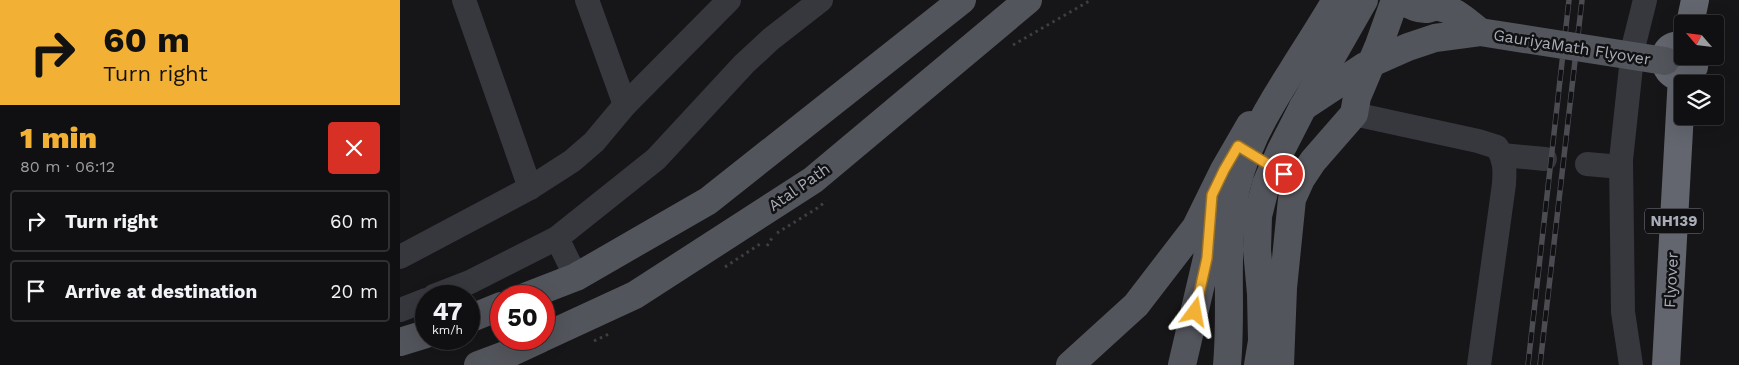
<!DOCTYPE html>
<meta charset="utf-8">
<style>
:root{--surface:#101012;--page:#19191b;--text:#f1f3f6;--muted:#9c9d9f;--line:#303032;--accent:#f2b134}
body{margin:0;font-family:"Work Sans",sans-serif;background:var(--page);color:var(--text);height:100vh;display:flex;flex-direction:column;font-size:19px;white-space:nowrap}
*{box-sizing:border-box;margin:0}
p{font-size:16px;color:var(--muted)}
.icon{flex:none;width:28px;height:28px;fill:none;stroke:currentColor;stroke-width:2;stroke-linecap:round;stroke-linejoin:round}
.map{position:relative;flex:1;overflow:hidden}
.side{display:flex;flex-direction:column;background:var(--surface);width:400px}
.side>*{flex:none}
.banner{background:#f2b134;color:#111;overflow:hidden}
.needle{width:32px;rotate:298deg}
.fabs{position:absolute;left:1274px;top:15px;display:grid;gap:10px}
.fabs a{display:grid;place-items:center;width:50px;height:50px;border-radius:5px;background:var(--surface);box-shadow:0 5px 20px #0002,0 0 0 1px var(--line);font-size:25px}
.speed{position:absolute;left:15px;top:285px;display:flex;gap:10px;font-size:25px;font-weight:700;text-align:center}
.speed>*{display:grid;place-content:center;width:65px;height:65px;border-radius:50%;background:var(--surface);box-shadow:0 5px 20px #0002,0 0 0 1px var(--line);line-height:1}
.speed small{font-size:12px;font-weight:400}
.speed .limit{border:8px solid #d22;background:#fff;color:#111}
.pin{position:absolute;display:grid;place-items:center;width:42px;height:42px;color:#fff;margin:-21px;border:2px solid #fff;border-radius:50%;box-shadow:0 1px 5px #0007}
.me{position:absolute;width:55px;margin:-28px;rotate:13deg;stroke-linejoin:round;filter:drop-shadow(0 0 4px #0008)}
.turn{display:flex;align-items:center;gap:18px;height:105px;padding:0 20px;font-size:22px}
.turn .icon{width:65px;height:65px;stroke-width:2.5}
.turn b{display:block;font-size:35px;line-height:42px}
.round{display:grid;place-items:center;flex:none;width:52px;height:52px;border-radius:5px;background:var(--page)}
.overview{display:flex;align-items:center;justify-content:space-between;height:85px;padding:0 20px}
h1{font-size:30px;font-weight:800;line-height:38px;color:var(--accent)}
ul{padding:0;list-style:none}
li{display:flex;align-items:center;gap:15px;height:62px;margin:0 10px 8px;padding:0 10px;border:2px solid var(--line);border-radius:5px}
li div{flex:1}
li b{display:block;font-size:19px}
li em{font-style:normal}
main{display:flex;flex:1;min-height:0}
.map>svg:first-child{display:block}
</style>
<main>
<section class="side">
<div class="banner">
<div class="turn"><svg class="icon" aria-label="right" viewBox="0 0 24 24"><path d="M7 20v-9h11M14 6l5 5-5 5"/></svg><div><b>60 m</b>Turn right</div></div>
</div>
<div class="overview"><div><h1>1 min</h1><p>80 m · 06:12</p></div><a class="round" style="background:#d93025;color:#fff"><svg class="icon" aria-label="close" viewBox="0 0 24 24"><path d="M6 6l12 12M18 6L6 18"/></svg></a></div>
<ul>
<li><svg class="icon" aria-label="right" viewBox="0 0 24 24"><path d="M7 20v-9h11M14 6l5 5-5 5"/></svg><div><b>Turn right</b></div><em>60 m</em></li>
<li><svg class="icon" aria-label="arrive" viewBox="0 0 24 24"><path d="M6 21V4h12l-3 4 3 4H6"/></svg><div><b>Arrive at destination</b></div><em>20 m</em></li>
</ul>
</section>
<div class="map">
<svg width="1339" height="365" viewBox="0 0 1339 365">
<rect width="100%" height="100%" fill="#161618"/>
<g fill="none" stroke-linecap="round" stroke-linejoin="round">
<g stroke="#3d3f44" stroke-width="3" stroke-dasharray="2.5 4" stroke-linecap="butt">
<polyline points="613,45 691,0"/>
<polyline points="377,233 419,207 426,201"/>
<polyline points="367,246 374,235"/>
<polyline points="325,267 363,242"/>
<polyline points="194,341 209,334"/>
</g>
<g stroke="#37383d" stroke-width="24">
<polyline points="64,0 130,188"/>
<polyline points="187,0 225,105"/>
<path d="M954,114L1078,141L1097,147C1105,160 1105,169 1104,184L1079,365"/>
<polyline points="1102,155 1145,159"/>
<polyline points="1187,164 1221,167"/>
<polyline points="157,238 176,277"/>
<polyline points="0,257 130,188 172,161 194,142 225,105 329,0"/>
<polyline points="34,296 70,282 157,238 256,159 344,64 371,39 421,0"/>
<polyline points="0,310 26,300"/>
<polyline points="1231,365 1223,312 1221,160 1233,48 1245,0"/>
</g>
<g stroke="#53555c" stroke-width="28">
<path d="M1000,0C1008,4 1018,10 1027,9C1031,8 1035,6 1039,7C1055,10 1068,22 1080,32"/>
<polyline points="903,107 964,0"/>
<polyline points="127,296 176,277 308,201 562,0"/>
<polyline points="69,319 101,306"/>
<polyline points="144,337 235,295 413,180 628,0"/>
<polyline points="0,342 26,334"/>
<polyline points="78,365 110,353 140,339"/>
<polyline points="670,365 736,305 796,227 824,170 850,125"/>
<polyline points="782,365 807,258 811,207"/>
<polyline points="880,365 883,288 892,199 901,179 913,161 954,114 957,97 979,45 995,0"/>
</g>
<g stroke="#63666e" stroke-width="28">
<polyline points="1290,24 1295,0"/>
<path d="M1282,45C1248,45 1271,96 1294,67L1295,56"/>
<polyline points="1266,365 1282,76"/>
</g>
<g stroke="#4a4c52" stroke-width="5.5">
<g id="rail">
<polyline points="1128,365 1169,0"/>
<polyline points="1140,365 1182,0"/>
</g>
</g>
<use href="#rail" stroke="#111113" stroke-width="4" stroke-dasharray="11" stroke-linecap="butt"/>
<g stroke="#53555c" stroke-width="28">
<path d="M827,365C832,312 825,258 833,205C840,155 865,113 892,71C907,47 922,24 936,0"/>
<polyline points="858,365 862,341 861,294 857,250 858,216 866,184 881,150 903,107 965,66 1008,47 1035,38 1080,32 1265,61"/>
</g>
</g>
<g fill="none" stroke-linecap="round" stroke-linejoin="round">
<g stroke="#9d7322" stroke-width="12">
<polyline id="route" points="795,312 807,258 812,195 824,170 838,146 884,174"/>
</g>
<use href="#route" stroke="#f2b134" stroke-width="9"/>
</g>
<g text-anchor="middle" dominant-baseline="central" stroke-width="5" stroke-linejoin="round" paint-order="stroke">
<rect fill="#111113" stroke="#7b7e86" stroke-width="1" x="1245" y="208.5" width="58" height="25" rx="4"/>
<g font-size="15" font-weight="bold" fill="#a8adb8">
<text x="1274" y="221">NH139</text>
</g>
<g font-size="16" fill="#a8adb8" stroke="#111113">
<text transform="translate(1172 47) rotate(9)">GauriyaMath Flyover</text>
<text transform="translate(399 187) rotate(-35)">Atal Path</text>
<text transform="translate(1271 280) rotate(-87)">Flyover</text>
</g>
</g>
</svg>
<div class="fabs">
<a><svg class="needle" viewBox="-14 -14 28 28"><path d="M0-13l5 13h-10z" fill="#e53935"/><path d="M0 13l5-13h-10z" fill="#9c9d9f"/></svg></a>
<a><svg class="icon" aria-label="layers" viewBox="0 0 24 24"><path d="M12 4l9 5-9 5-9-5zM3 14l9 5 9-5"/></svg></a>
</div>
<div class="speed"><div>47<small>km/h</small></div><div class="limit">50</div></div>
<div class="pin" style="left:884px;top:174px;background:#d93025"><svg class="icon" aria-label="arrive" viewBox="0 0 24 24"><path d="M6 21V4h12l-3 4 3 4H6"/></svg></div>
<svg class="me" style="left:795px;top:312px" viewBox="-20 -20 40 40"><path d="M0-17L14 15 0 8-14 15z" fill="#f2b134" stroke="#fff" stroke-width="4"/></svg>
</div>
</main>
